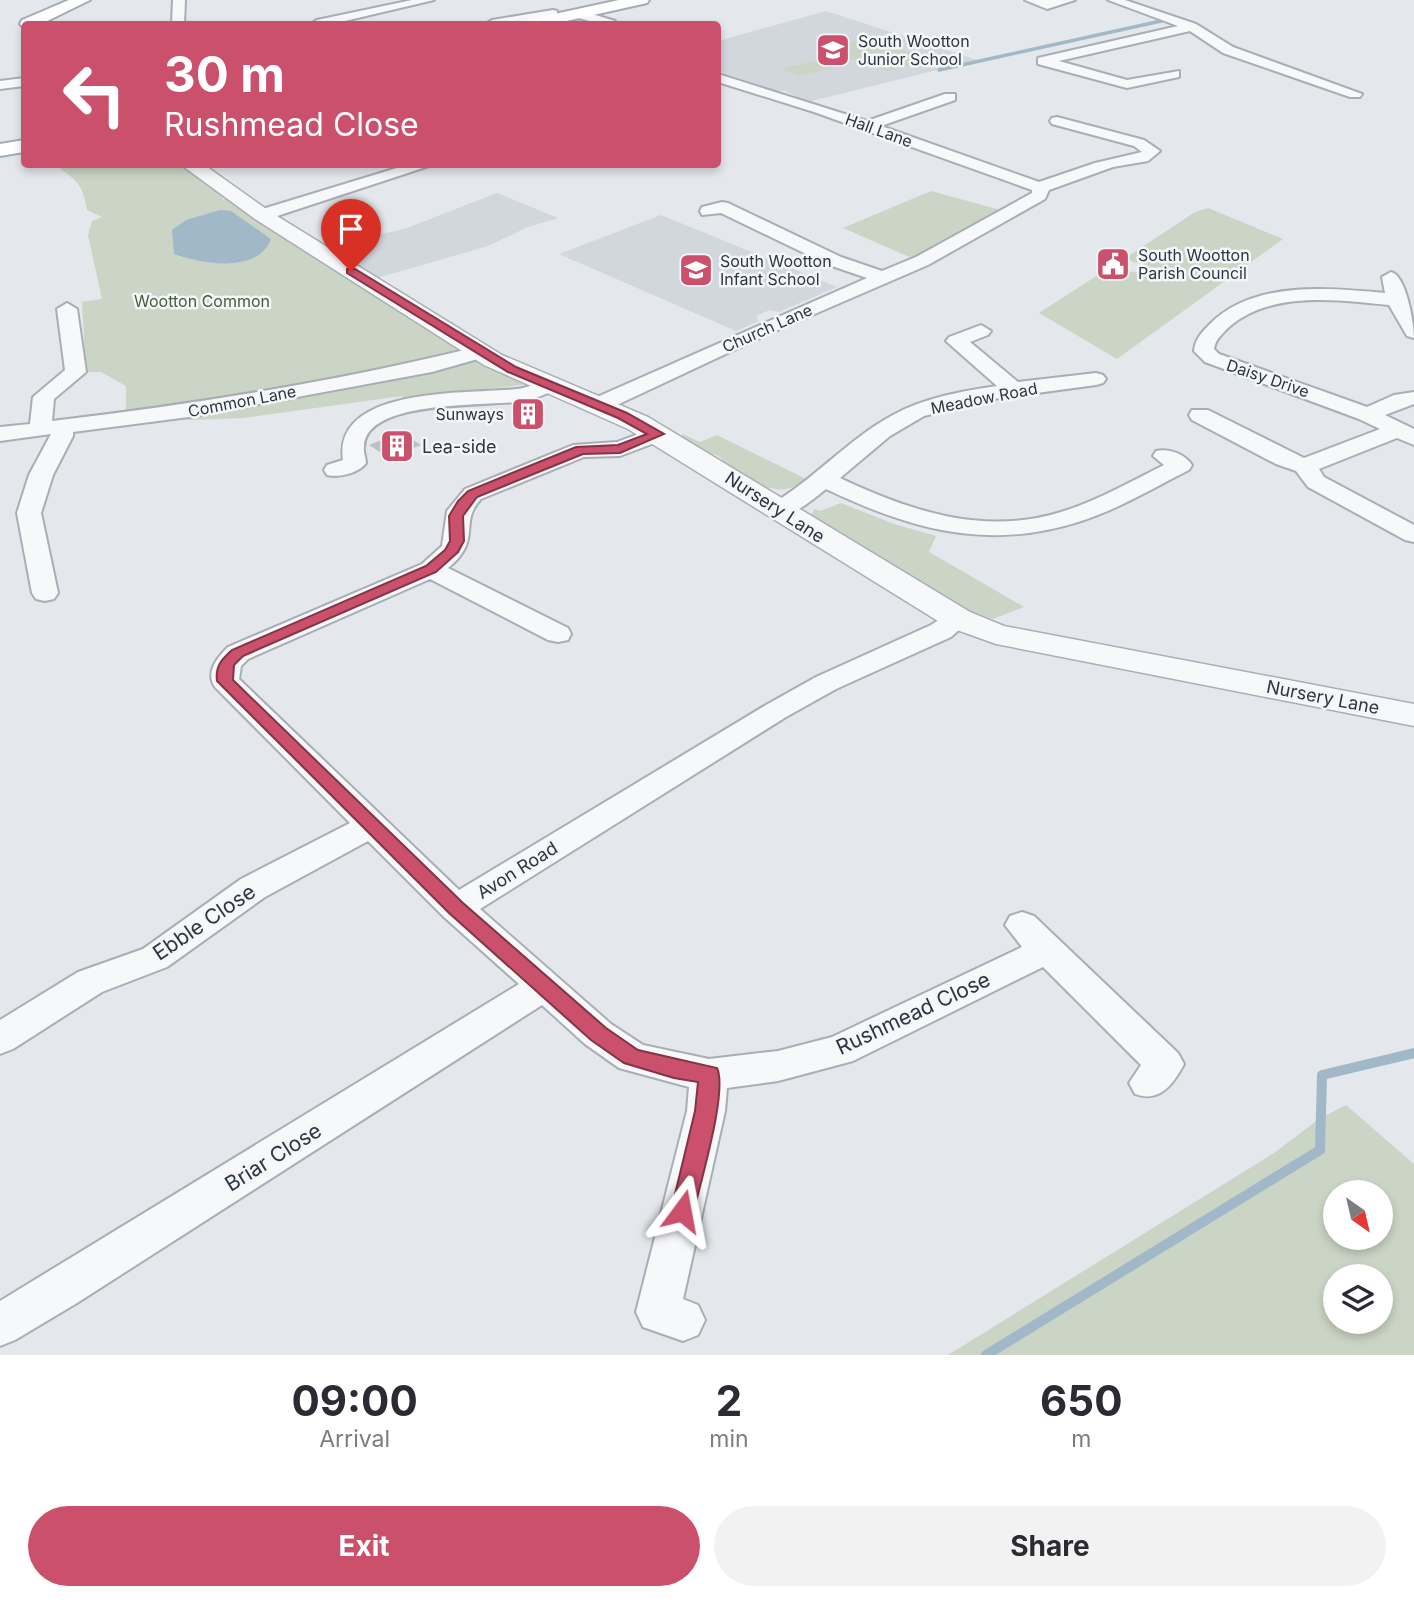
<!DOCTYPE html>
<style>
:root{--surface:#fff;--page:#f2f2f3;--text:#2b2b33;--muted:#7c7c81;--accent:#ca506c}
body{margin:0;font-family:Inter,sans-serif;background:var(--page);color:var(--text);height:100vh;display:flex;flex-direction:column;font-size:26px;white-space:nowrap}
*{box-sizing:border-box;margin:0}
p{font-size:23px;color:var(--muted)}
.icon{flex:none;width:38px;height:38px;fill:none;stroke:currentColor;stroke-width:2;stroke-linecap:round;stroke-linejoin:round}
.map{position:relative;height:1355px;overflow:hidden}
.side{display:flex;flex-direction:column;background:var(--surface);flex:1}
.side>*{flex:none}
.guide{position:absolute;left:21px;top:21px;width:700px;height:147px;border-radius:7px;box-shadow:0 4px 10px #0003;background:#ca506c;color:#fff;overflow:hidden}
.needle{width:46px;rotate:146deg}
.buttons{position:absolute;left:1323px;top:1180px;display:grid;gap:14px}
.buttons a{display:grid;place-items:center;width:70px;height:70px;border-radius:50%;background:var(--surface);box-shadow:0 4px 10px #0003;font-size:35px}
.pin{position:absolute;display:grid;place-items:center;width:60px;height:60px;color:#fff;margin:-72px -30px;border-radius:50% 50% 50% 0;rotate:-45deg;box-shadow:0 0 7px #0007}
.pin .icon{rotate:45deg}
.me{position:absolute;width:77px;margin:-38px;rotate:13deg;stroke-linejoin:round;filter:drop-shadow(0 0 5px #0008)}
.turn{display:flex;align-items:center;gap:24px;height:147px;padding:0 28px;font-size:32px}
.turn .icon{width:91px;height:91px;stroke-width:2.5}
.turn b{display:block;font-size:49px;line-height:60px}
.eta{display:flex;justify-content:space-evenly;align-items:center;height:119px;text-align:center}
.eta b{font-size:42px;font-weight:700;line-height:49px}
.primary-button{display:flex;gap:14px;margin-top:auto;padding:14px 28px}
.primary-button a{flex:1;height:80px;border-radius:42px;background:var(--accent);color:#fff;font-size:28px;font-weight:700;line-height:80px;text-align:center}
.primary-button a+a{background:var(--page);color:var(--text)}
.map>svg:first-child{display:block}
</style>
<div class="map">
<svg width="1414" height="1355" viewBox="0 0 1414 1355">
<rect width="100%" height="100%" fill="#e4e7eb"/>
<g fill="#d2d7dd">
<polygon points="826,11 977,60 808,102 785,91 776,91 718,71 718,41"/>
<polygon points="497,193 558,218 528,227 488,246 377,278 329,247 407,228"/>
<polygon points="661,215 837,287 779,312 770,310 756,316 759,321 736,331 559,254"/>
</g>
<g fill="#cbd5c5" fill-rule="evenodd">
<polygon points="867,39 934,60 888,71 821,50"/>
<polygon points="818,60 838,67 799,76 780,69"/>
<path d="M55,165H186L226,194L222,199H234L469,350L186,407L126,415V386L101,372H86L82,302L102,299L88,235L92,221L102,217L87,210C83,184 76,179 55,165Z"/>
<polygon points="931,191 1004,211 914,259 843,228"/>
<polygon points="1208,208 1283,239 1117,359 1039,313 1107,269 1144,273 1152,267 1124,259 1195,212"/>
<polygon points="476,359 530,384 403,399 402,396 244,418 188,420 189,414"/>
<path d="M683,434L700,442L717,435L806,479C778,505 744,476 720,461L723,459L714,454L710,455L680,437Z"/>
<polygon points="841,503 894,524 936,536 929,552 1024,607 993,619 961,607 814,518 812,514 814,509 821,511"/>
<path d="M1346,1105L1414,1164V1355H948L1274,1153L1319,1119ZM1335,1192H1381V1237H1335ZM1335,1276H1381V1321H1335Z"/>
</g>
<path fill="#a1b8c9" d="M220,210L231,211L271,239C258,274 202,264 174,254L172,230L186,220Z"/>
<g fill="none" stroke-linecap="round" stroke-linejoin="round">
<polyline stroke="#a1b8c9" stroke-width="3.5" points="939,70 1161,21"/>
<polyline stroke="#a1b8c9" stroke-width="10" points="986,1355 1320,1150 1322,1075 1414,1053"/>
</g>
<polygon fill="#bbc1c8" points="401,432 421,445 389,458 369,445"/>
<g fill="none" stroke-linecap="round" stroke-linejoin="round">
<g stroke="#a9aeb5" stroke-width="4">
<g id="minor">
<polygon points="173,0 185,0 184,24 172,24"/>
<polygon points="412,0 434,0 332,24 311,24 317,20"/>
<polygon points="1025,0 1075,0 1047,9"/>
<polygon points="1108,0 1125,0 1196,24 1233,47 1362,94 1360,97 1350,97 1223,53 1190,31 1059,61 1127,80 1179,71 1179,77 1174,78 1127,88 1038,64 1038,58 1178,26"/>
<polygon points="553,10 557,11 557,17 511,24 486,24 492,20"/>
<polygon points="579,10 615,21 617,24 600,24 575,17 575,11"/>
<polygon points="718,74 867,121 945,94 955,94 955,100 881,126 1039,182 1095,163 1142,152 1134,146 1052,124 1050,121 1052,118 1057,117 1144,140 1160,151 1148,161 1113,167 1049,190 1045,199 928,265 766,335 604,411 588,411 585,406 588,401 867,278 829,265 721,213 702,215 700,211 702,207 722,202 728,203 841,257 882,271 916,257 1032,193 1032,190 814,112 718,82"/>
<polygon points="24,78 24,86 0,89 0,81"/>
<polygon points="410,164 435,164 268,219 262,220 254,215 256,211"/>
<path d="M1391,272C1406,275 1414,323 1414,338L1407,336L1389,305C1338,300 1272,290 1229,327C1222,334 1215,340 1214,349L1219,354L1367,407L1394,395L1414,392V404L1385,415L1414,429V445L1397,438L1319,469L1324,477L1414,525V542L1405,540L1308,487L1296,471L1276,464L1192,420L1189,415L1192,410H1208L1304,458L1380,429L1359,419L1205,362L1194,351C1195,339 1202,332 1210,324C1254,280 1329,288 1385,293L1382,277Z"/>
<path d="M67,303L77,309L86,372L54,399L52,421C196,404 340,381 481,346L488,348L491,352L488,356L432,372L189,417L73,432V436L53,475L41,513L58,593L54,599L45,601L36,599L32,593L17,513L29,475L51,434L0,441V427L30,424L33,397L65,370L57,309Z"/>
<path d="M981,325L991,331L988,335L970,342L1018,382L1096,373L1103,375L1106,379L1103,383L1096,385L993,399L924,416L890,436L840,478C910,511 984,536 1061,512C1097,501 1130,482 1164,465L1153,456L1156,451C1169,448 1185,454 1192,465L1189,470C1153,488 1117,510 1078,522C986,551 910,529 826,489C811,501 790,520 770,515L766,510L770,505C814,480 848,439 893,415C924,398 962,391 997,386L946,341L949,337Z"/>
<path d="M548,380L555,382L558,386L555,390C545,394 535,399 525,401C492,407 365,398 364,447C363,452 366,458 366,463C359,473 339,478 327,475L324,470L327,465L343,460C332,385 472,394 517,389C528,388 538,382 548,380Z"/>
<path d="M657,427L665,429L668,434L665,439L620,456L584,457L481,499C458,523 483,540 448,568L568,628L571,634L568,640L558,642L548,640L430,579L248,659L241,666L239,679L459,890L766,705L816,677L931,625C944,617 952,610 967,613L971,619L951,637L836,689L786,717L480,909L611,1024L643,1045L709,1059L778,1051L832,1037L1022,947L1005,925L1010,916L1022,912L1034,916L1178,1053L1184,1064C1173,1085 1159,1103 1135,1094L1129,1083L1141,1065L1043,967L853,1061L778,1081L727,1088L725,1111L683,1299L698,1305L705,1320L698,1335L683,1341L643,1327L636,1312L687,1111L689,1087L619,1068L585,1044L542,1005L77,1303L15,1340L0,1346V1301L519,984L444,917L368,841L265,897L167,967L102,992L13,1049L0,1054V1020L78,972L143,949L241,879L350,823L215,687C205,672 217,658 228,647L422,564L442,546L447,511L465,489L573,445L617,442Z"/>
</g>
</g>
<g stroke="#a9aeb5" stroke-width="3">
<polygon id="tertiary" points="180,164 203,164 269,211 502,355 648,417 970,612 1004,626 1414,704 1414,726 996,644 946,626 628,429 484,365 255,219"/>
</g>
<g stroke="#a4adb7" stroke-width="4">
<g id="primary">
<polygon points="69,0 90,0 41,24 24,24 24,28 20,24 22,20"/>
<polygon points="619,0 649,0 647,3 553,24 525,24 527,20"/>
<polygon points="24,140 24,152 0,156 0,144"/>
</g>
</g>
<use href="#minor" fill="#f7f8fa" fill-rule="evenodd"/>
<use href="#tertiary" fill="#f7f8fa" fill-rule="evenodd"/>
<use href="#primary" fill="#fff" fill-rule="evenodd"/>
</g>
<path fill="#ca506c" stroke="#833446" stroke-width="2" d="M347,269H355L516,367L627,413L664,434L620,453L583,454L477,497L463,516L464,541L458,552L436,572L243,656L234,665L233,680L463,903L606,1028L638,1050L717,1068C728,1091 700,1183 694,1211L691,1219L682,1222L674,1219L671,1211L695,1111L698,1082L674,1078L624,1063L591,1040L449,913L217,681C215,666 222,659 232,650L426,566L445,550L450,541L449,516L458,501L468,491L576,447L618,445L647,434L618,418L508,372L347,273Z"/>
<defs>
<g id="school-square" transform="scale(1.75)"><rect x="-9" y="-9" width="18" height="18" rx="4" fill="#ca506c" stroke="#f4f6f8"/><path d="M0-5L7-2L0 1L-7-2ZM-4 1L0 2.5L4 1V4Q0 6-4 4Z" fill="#fff"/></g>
<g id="civic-square" transform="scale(1.75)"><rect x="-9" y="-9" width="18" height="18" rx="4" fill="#ca506c" stroke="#f4f6f8"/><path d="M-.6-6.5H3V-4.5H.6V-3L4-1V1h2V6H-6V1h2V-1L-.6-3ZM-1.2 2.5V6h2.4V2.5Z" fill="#fff"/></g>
<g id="building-square" transform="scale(1.75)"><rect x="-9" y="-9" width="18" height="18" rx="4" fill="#ca506c" stroke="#f4f6f8"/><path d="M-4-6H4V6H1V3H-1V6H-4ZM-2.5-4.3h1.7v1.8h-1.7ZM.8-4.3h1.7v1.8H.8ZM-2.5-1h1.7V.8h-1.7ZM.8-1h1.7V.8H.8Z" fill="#fff"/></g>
</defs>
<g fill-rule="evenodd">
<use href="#school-square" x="833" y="50"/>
<use href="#civic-square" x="1113" y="264"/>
<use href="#school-square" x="696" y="270"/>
<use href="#building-square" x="528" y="414"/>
<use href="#building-square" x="397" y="446"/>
</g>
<g text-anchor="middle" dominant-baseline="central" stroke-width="5" stroke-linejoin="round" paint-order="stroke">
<g font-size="16" fill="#2c3643" stroke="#f4f6f8" text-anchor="start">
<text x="858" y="41">South Wootton<tspan x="858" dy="18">Junior School</tspan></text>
<text x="1138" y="255">South Wootton<tspan x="1138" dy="18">Parish Council</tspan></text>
<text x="720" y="261">South Wootton<tspan x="720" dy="18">Infant School</tspan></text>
<text x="504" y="414" text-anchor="end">Sunways</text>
</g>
<g font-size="16" fill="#2c3643" stroke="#f4f6f8">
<text transform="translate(879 130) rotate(20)">Hall Lane</text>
<text transform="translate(767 328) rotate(-24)">Church Lane</text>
<text transform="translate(1268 378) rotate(19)">Daisy Drive</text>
<text transform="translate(984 398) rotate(-11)">Meadow Road</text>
<text transform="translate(242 401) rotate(-11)">Common Lane</text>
</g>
<g font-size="16" fill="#445e3a" stroke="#f4f6f8">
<text x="202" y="301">Wootton Common</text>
</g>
<g font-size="18" fill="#2c3643" stroke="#f4f6f8" text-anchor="start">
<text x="422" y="446">Lea-side</text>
</g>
<g font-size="18" fill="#2c3643" stroke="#f4f6f8">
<text transform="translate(775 507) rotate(33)">Nursery Lane</text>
<text transform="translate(1323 697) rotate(11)">Nursery Lane</text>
<text transform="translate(517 870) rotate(-32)">Avon Road</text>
</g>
<g font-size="21" fill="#2c3643" stroke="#f4f6f8">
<text transform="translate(204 922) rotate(-34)">Ebble Close</text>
<text transform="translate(913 1013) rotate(-25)">Rushmead Close</text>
<text transform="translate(273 1157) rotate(-32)">Briar Close</text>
</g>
</g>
</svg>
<div class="buttons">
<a><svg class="needle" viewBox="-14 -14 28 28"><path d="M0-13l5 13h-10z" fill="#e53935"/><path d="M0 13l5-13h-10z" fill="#7c7c81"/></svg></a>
<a><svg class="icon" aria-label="layers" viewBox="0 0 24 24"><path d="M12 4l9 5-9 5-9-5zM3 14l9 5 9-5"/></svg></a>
</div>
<div class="pin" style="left:351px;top:271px;background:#d93025"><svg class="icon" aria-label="arrive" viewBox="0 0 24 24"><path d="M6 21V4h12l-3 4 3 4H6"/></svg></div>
<svg class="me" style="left:682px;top:1211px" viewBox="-20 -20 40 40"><path d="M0-17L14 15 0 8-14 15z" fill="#ca506c" stroke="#fff" stroke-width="4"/></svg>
<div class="guide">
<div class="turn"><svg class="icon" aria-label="left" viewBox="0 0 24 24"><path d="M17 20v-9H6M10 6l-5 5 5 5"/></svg><div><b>30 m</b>Rushmead Close</div></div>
</div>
</div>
<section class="side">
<div class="eta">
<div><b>09:00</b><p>Arrival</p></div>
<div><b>2</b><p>min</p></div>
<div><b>650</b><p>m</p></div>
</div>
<div class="primary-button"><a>Exit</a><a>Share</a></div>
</section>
